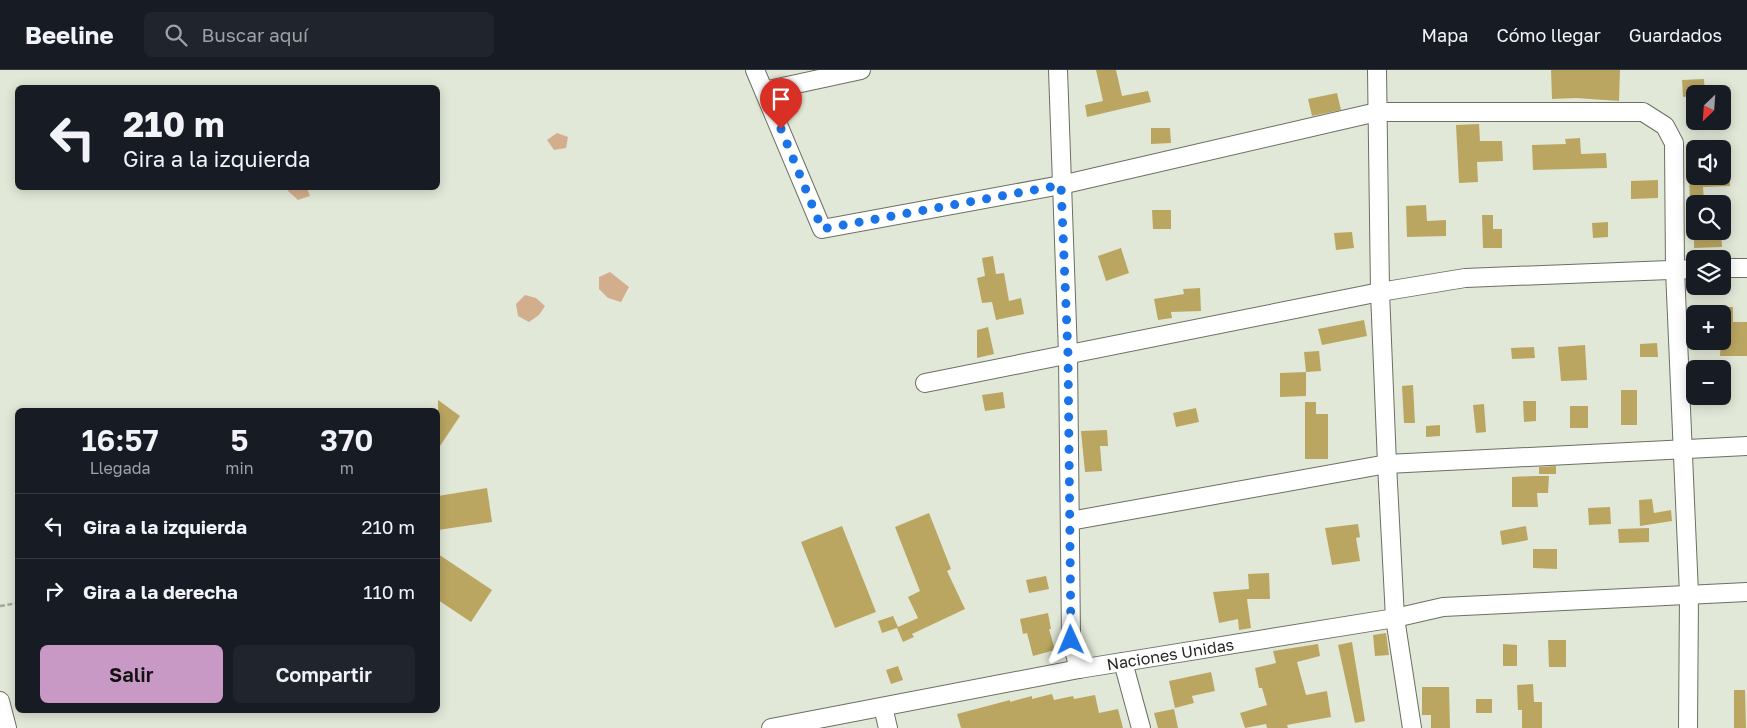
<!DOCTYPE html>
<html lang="es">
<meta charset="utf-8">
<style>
:root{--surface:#171b24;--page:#20242c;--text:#f1f3f6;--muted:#9ea1a6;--line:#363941;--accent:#c999c5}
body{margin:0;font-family:"Golos Text",sans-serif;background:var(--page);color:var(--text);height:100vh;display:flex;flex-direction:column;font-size:19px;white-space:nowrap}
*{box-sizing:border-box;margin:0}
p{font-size:16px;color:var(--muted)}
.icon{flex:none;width:28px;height:28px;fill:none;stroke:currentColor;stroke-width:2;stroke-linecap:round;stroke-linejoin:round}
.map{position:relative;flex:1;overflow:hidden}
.side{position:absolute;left:15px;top:338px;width:425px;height:305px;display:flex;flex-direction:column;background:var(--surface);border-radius:8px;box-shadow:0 2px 12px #0003}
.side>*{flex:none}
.top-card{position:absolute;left:15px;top:15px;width:425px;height:105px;border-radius:8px;box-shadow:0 2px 12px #0003;background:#171b24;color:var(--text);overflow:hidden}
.needle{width:32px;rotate:205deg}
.controls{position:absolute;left:1686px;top:15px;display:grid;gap:10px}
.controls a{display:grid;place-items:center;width:45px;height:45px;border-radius:8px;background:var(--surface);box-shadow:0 2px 12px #0003;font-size:25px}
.pin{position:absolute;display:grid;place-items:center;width:42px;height:42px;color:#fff;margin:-51px -21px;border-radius:50% 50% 50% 0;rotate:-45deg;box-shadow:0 0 5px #0007}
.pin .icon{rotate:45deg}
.me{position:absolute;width:55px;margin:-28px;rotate:359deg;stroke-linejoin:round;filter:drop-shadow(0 0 4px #0008)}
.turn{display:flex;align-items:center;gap:18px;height:105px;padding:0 25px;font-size:22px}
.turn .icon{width:65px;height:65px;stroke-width:2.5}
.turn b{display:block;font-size:35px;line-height:42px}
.eta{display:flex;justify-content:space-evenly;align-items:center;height:85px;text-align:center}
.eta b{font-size:30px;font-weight:600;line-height:35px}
.primary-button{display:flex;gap:10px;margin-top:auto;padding:10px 25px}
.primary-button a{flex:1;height:58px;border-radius:8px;background:var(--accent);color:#111;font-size:20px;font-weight:600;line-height:58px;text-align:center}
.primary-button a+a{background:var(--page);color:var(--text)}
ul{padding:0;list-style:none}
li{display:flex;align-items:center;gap:15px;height:65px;padding:0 25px;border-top:1px solid var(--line)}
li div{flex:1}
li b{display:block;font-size:19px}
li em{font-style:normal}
header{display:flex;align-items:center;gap:30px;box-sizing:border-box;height:70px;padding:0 25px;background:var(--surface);border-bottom:1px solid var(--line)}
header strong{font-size:24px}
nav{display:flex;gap:28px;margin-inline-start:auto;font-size:18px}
.search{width:350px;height:45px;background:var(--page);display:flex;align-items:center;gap:12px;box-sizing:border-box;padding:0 18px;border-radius:8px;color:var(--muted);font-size:19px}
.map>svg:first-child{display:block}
</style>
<header>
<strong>Beeline</strong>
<div class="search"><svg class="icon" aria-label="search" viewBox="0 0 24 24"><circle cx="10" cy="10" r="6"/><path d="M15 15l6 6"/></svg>Buscar aquí</div>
<nav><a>Mapa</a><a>Cómo llegar</a><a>Guardados</a></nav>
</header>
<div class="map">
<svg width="1747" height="658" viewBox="0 0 1747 658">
<rect width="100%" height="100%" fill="#e2e8d7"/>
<g fill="#d3ae8d">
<polygon points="557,63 568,67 566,78 554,80 547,70"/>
<polygon points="290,118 307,118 310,126 298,130 288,121"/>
<polygon points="610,202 629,217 621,232 608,228 599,219 599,207"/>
<polygon points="525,225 536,228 545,236 539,245 529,252 518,246 516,234"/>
</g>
<g fill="#bba661">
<polygon points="1096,0 1116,0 1122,26 1148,21 1151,32 1087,47 1085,35 1103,31"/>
<polygon points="1551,0 1620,0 1619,31 1576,28 1552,29"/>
<polygon points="1704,9 1705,24 1683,27 1682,10"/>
<polygon points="1337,23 1341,40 1312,46 1308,29"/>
<polygon points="1479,54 1480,71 1502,71 1503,91 1477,92 1478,112 1459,113 1456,55"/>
<polygon points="1151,58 1170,58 1171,73 1151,74"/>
<polygon points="1580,68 1581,84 1606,83 1607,98 1533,100 1532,75 1566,74 1565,69"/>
<polygon points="1689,106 1730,106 1730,116 1703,117 1704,130 1690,131"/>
<polygon points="1658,110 1658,128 1631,129 1631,111"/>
<polygon points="1426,135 1427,151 1446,150 1446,166 1407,167 1406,136"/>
<polygon points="1152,140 1171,140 1171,159 1153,159"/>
<polygon points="1482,145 1493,145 1493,159 1502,159 1502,178 1483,178"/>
<polygon points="1608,152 1608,167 1593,168 1592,153"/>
<polygon points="1694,161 1721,161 1722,177 1694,178"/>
<polygon points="1352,162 1354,178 1336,180 1334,163"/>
<polygon points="1121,178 1129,203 1106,211 1098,186"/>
<polygon points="993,186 996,204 1004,203 1009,231 1021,228 1024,244 996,250 992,232 982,233 977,208 985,206 982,188"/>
<polygon points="1200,218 1201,241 1171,242 1172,248 1158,250 1154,229 1184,224 1183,219"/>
<polygon points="1722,237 1733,237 1733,252 1747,252 1747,286 1720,286"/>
<polygon points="1364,250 1367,266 1322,275 1318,259"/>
<polygon points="988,257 994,284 977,288 977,260"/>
<polygon points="1657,273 1658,287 1640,287 1640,274"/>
<polygon points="1585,275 1587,310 1561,311 1558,277"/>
<polygon points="1534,277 1535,288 1512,289 1511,278"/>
<polygon points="1319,281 1321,301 1306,302 1304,282"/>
<polygon points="1306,302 1306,326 1280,327 1280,303"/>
<polygon points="1413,315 1415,353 1404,353 1402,316"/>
<rect x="1621" y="320" width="16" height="35"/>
<polygon points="1003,322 1005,338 985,341 982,325"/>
<polygon points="438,330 460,346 438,379"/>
<polygon points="1523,331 1536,331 1536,351 1524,352"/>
<polygon points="1305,332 1316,332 1316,344 1328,344 1328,389 1305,389"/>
<polygon points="1484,334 1486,362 1476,363 1473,335"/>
<rect x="1570" y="336" width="18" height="22"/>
<polygon points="1196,338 1199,352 1176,357 1173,343"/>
<polygon points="1440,355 1440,366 1426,367 1426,356"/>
<polygon points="1107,360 1108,376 1100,376 1102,401 1085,402 1081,361"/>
<polygon points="1556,396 1556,404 1539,404 1539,397"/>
<polygon points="1534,406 1549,406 1548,423 1537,423 1538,437 1512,437 1512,407"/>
<polygon points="487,418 492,452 438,460 438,426"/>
<polygon points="1652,429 1654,443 1671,440 1672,451 1640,456 1639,430"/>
<polygon points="1610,437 1611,454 1589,455 1588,438"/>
<polygon points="929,443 951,499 947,501 965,539 912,564 914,567 903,572 897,558 882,563 878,551 893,546 898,557 918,548 908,527 920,521 895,457"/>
<polygon points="1358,454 1360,467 1356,468 1360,491 1332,495 1325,458"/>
<polygon points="842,456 876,542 835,558 801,472"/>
<polygon points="1526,456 1528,470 1502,475 1500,461"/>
<polygon points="1649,458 1649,472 1619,473 1618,459"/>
<polygon points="1533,479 1557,479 1557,499 1533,498"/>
<polygon points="438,484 492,520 471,552 438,530"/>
<polygon points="1269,503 1270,529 1247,529 1251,558 1239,560 1238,549 1219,553 1213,522 1249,519 1248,504"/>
<polygon points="1046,506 1049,519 1029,523 1026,510"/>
<polygon points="1048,543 1051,559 1049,559 1055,580 1033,586 1027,563 1023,564 1020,549"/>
<polygon points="1386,563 1389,585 1375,586 1373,565"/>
<polygon points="1548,570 1566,570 1566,597 1549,597"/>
<polygon points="1352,572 1365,651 1355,653 1338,575"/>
<polygon points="1318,574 1320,586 1297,592 1306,625 1327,621 1331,647 1287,655 1288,658 1267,658 1266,654 1245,658 1240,643 1267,635 1262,618 1259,618 1255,598 1276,593 1273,581"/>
<polygon points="1503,574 1517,575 1517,596 1503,596"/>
<polygon points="898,596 903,610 891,614 886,600"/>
<polygon points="1211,602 1215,621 1192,626 1194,633 1175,638 1169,611"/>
<polygon points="1533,614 1534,632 1542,632 1542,658 1522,658 1522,640 1518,640 1517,615"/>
<polygon points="1422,617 1449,617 1450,658 1431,658 1431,645 1422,645"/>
<polygon points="1734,620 1745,620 1746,658 1734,658"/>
<polygon points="1052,624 1054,630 1073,626 1074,629 1095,625 1099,643 1118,639 1123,658 961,658 957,644 1010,630 1010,632 1032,626 1032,629"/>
<rect x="1476" y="629" width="16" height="14"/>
<polygon points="1174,639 1178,658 1158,658 1154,643"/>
</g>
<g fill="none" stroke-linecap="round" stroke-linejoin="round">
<g stroke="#6b7061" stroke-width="20">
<g id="street">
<polyline points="755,0 822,159 1061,115 1377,42 1643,42 1665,56 1674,73 1675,200 1689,524 1688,658"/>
<polyline points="1058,0 1068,284 1071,569 1079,599"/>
<polyline points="1377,0 1380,222 1387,394 1395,548 1412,658"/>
<polyline points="764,21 861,0"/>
<polyline points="1722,198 1747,198"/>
<polyline points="925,313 1380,222 1465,208 1695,199"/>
<polyline points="1070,451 1387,394 1747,376"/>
<polyline points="1123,592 1141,658"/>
<polyline points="0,631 7,658"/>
<polyline points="883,637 888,658"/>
<path id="s1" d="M771,658L1079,599L1395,548L1443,537L1747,522"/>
</g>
</g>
<polyline stroke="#a4a99b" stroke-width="2.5" stroke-dasharray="5 2.5" stroke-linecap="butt" points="0,536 18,533"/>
<use href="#street" stroke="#fff" stroke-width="18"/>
</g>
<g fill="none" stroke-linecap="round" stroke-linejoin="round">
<polyline stroke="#1a73e8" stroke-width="9" stroke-dasharray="0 16.2" points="781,59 822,159 1061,115 1068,284 1071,570"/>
</g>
<g text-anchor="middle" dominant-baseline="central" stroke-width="4" stroke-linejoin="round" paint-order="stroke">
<g font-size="16" fill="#292b24" stroke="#e2e8d7">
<text stroke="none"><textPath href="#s1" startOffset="406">Naciones Unidas</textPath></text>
</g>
</g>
</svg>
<div class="controls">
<a><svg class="needle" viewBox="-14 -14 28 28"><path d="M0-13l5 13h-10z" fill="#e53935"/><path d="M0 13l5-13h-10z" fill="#9ea1a6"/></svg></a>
<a><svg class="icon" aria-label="sound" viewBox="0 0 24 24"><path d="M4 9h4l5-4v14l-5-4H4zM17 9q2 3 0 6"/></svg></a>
<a><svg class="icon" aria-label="search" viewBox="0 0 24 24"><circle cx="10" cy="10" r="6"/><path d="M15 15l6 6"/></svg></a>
<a><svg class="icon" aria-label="layers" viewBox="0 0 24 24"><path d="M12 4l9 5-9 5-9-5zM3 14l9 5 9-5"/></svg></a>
<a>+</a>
<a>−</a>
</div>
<div class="pin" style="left:781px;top:59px;background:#d93025"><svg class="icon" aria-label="arrive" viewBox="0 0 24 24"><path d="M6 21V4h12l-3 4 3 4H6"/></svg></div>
<svg class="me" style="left:1071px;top:570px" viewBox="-20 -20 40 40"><path d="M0-17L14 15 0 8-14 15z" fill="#1a73e8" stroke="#fff" stroke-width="4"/></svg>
<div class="top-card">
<div class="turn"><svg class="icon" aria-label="left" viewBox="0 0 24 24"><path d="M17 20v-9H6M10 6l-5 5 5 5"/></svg><div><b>210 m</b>Gira a la izquierda</div></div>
</div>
<section class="side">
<div class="eta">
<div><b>16:57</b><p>Llegada</p></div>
<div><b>5</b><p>min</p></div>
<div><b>370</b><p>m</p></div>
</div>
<ul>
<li><svg class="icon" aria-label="left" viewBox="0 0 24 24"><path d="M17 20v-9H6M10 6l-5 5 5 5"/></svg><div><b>Gira a la izquierda</b></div><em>210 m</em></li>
<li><svg class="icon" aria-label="right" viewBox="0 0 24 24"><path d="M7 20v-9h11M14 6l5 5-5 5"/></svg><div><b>Gira a la derecha</b></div><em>110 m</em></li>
</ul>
<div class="primary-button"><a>Salir</a><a>Compartir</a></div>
</section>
</div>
